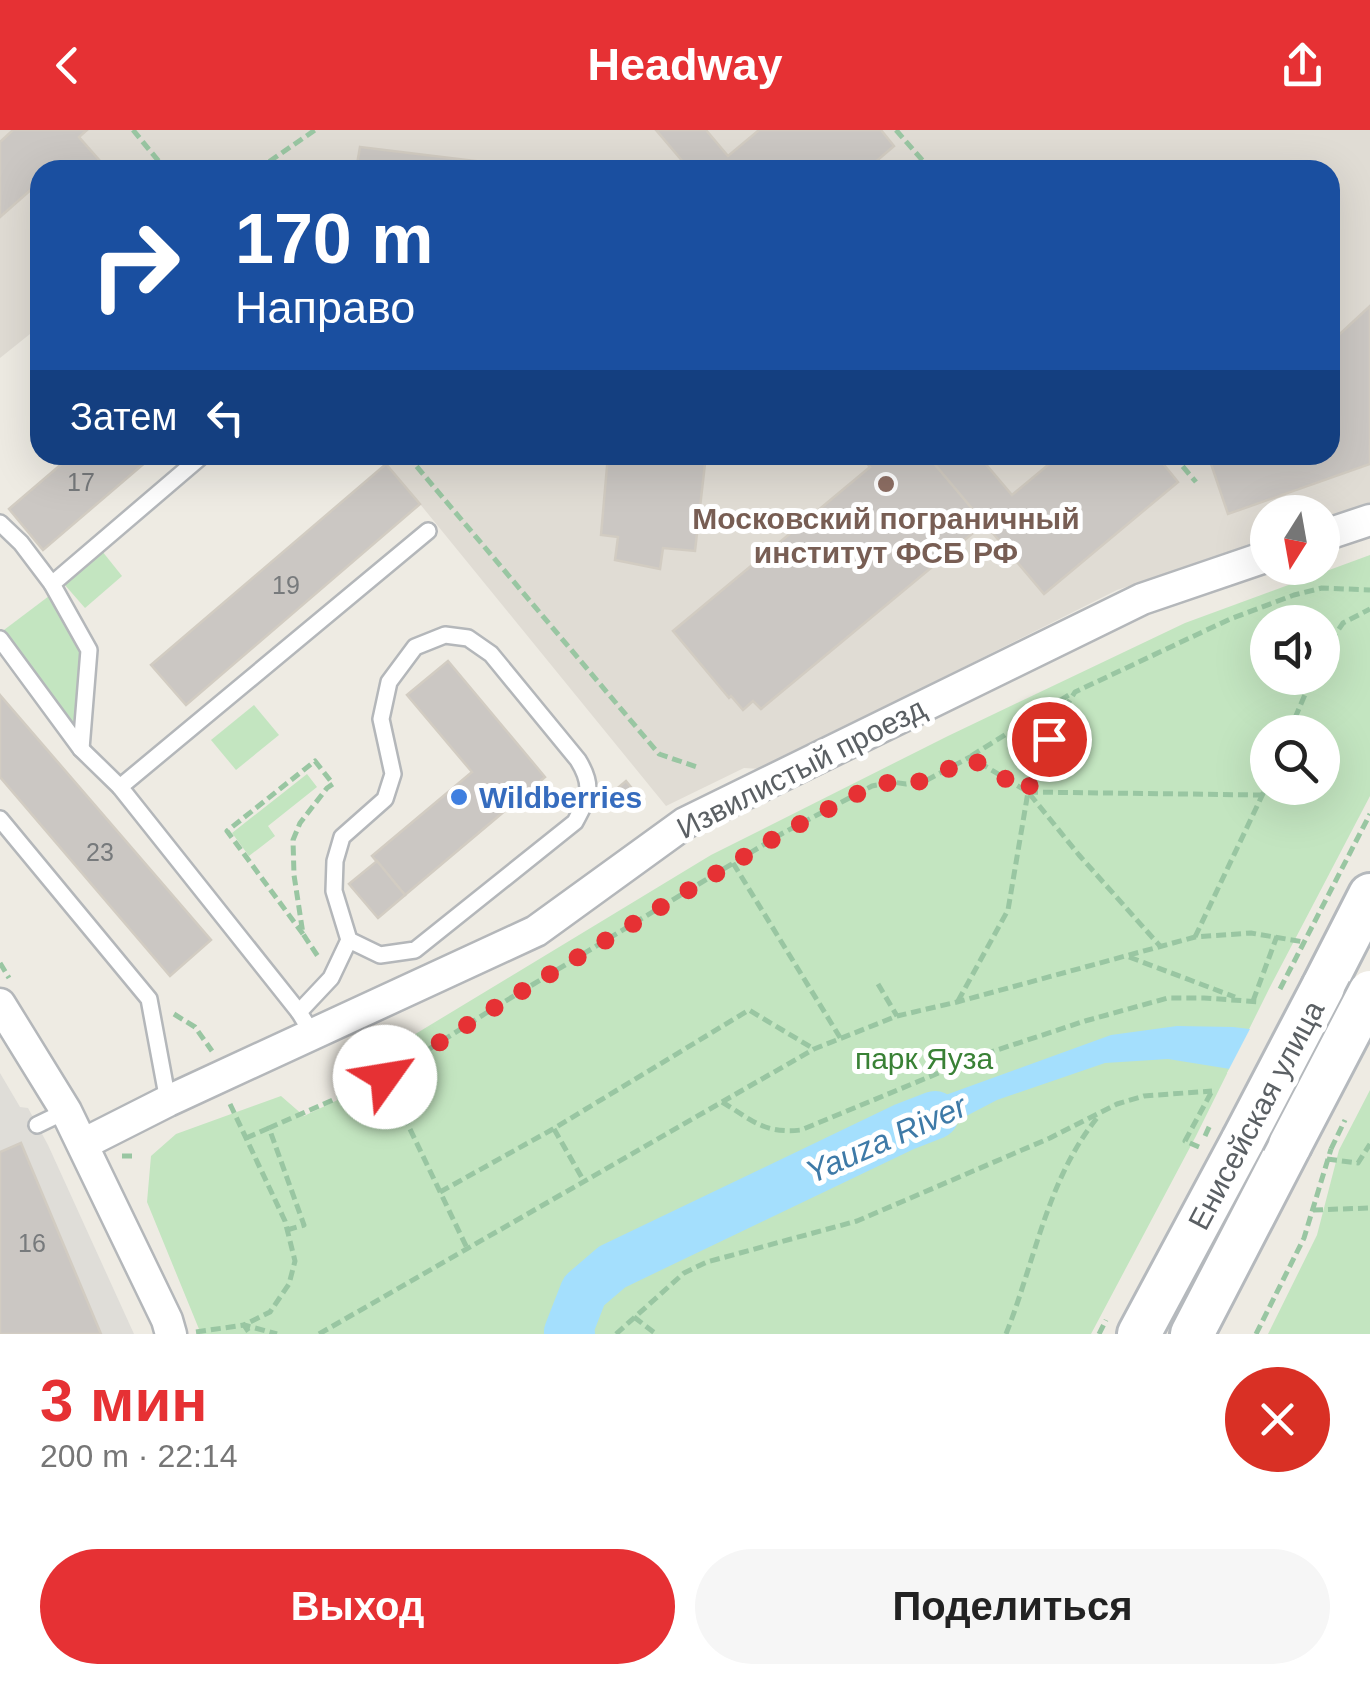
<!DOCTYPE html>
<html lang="ru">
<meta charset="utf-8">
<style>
:root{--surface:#fff;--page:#f6f6f6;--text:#222;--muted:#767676;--accent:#e63134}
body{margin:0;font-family:Helvetica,sans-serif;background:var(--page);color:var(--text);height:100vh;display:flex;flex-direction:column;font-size:38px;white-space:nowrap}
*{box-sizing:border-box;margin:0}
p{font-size:32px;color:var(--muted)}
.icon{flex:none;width:55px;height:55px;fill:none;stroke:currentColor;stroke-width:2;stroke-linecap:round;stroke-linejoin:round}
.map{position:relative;height:1204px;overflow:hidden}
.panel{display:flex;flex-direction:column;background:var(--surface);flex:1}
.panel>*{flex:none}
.hud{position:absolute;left:30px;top:30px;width:1310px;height:305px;border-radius:30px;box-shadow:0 10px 40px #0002;background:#1a4fa0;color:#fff;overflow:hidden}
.needle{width:65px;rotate:191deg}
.buttons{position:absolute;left:1250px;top:365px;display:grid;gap:20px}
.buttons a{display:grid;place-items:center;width:90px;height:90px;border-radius:50%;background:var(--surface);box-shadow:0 10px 40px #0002;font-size:50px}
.pin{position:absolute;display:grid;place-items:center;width:85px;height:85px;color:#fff;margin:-42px;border:5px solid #fff;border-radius:50%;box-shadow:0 2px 10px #0007}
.me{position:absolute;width:110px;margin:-55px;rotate:58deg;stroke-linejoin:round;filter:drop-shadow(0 0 8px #0008)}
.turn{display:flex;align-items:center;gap:35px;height:210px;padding:0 40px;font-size:45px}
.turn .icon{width:130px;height:130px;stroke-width:2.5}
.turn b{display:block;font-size:70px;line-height:85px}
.then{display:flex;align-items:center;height:95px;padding:0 40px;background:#0003;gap:20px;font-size:38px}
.round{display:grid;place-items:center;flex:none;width:105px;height:105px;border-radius:52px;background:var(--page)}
.headline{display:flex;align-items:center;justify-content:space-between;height:170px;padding:0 40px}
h1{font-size:60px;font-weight:700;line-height:75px;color:var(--accent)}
.action{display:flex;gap:20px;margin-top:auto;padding:20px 40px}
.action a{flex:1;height:115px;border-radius:60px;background:var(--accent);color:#fff;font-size:40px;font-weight:700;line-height:115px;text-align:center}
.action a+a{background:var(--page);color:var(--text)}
header{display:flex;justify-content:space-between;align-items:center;height:130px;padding:0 40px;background:var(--accent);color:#fff;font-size:45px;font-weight:700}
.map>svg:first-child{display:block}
</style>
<header><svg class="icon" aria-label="back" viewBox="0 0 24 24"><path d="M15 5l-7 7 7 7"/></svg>Headway<svg class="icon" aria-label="share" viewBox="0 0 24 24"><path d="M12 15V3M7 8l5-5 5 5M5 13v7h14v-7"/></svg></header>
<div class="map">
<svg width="1370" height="1204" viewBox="0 0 1370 1204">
<rect width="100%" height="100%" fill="#eeebe3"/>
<polygon fill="#dfddd8" points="0,943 20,977 28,978 48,1015 134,1204 0,1204"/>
<polygon fill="#e0dcd4" points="0,0 1370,0 1370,374 1323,390 1322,382 1268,382 1267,409 1117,460 761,639 744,638 666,676 420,374 377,325 1330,325 1330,40 40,40 40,196 0,228"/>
<g fill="#c3e5c0" fill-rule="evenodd">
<polygon points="102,421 122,446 85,478 64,454"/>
<path d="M1370,425V666L1269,859L1196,1006L1091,1204H201L147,1072L151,1026L176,1004L281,966L304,986L392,944L384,923L711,725L948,606L1185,493ZM1268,492H1322V548H1268ZM1268,602H1322V658H1268Z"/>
<polygon points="53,463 87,521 79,613 0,503"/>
<polygon points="254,575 279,605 236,640 211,610"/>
<polygon points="307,644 317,657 268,696 275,706 249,726 232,703"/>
<polygon points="1370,960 1370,1204 1268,1204 1317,1105 1339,1020"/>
</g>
<polygon fill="#a4dffd" points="1177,896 1233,897 1370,914 1230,939 1168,929 1105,933 997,970 926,1007 886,1024 875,1005 875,993 907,979 1111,905"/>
<polygon fill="#eeebe3" points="1252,895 1370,909 1370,957 1227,943"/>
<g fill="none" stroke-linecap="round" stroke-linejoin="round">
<polyline stroke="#a4dffd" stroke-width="48" points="571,1204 568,1202 584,1161 612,1137 904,997 935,985"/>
</g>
<g fill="#cbc7c3" stroke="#d2ccc2" stroke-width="2.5">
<polygon points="13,0 87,0 79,7 108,40 40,40 40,63 34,57 0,87 0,12"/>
<polygon points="656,0 706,0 728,26 759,0 881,0 894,16 866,40 690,40"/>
<polygon points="360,17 525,37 527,40 356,40"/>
<polygon points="1370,176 1370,334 1228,384 1208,325 1330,325 1330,213"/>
<polygon points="72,325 154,325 43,420 9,379"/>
<polygon points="608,325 706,325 695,421 663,418 660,439 615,430 618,407 601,405"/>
<polygon points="860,325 927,325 985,393 761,579 753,571 743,580 731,566 729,568 673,501 870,337"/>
<polygon points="927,325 978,325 1012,365 1060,325 1156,325 1178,352 1044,464"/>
<polygon points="386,334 420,374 186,575 151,535"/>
<polygon points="448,531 545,647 405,765 372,726 472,642 407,565"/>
<polygon points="0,565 211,810 170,846 0,647"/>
<polygon points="626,651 639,667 625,678 613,662"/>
<polygon points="377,731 405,765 378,788 349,754"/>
<polygon points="21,1013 101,1204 0,1204 0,1022"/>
</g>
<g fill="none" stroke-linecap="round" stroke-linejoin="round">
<g stroke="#b4b7ba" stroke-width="20">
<g id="lane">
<polyline points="0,393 21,413 52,454"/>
<polyline points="0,509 81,619 120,657"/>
<polyline points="81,619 89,520 52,454 203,325"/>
<polyline points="0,689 149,869 168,971"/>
<polyline points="299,882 120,657 428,401"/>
<path d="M313,905L299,882L331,848L349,810L334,761L335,731L342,707L385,669L393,644L381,589L389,552L415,517L445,505L468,508L491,524L578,630C594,656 589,666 575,692L415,820L380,825L349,810"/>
<polyline points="37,995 66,981"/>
</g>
</g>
<g stroke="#b4b7ba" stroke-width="35">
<g id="street">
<polyline points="1322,406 1370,390"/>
<polyline points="0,874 66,981 167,1190 171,1204"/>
<polyline points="83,1014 168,971 536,801 685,693 1142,469 1268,426"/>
</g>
</g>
<g stroke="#b5b9bd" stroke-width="48">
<g id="secondary">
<polyline points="1323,857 1370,765"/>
<polyline points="1139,1204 1243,1010"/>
<polyline points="1192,1204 1290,1015"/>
</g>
</g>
<g stroke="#99c6a2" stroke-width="5" stroke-dasharray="10 5" stroke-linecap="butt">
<polyline points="133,0 166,40"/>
<polyline points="896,0 931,40"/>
<polyline points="257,40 315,0"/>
<polyline points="407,325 659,624 697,637"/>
<polyline points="1173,325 1196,352"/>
<polyline points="1322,524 1343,493 1370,479"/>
<polyline points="1289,602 1312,548"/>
<polyline points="971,626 1072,563"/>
<polyline points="1028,662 1262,665"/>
<polyline points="733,733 841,909"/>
<polyline points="303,804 227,701 315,631 333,654 327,658 300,693 293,710 294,745 303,804 319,828"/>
<polyline points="1195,807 1268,653"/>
<polyline points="1129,827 1235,867"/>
<polyline points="0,833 9,848"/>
<polyline points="878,854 897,886"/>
<polyline points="1280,859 1370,684"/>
<polyline points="958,871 1008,780 1028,662 1034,640 1055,594 1075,562 1230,489 1294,465 1322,458 1370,460"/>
<polyline points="1253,871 1277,806"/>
<polyline points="174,884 195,897 212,921"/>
<polyline points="381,900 385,947 467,1118"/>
<path d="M722,972C752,990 764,1004 801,1000L982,925L1085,891L1168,868H1204L1261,872"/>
<polyline points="230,974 285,1091 295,1131 289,1154 270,1182 244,1195 250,1204"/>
<polyline points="554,999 585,1053"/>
<polyline points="246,1008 269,998"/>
<polyline points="1199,1017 1185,1011 1212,961"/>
<polyline points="122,1026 137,1026"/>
<polyline points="1327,1029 1358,1033 1370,1014"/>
<polyline points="440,1062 553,999 749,880 814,919"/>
<polyline points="1313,1080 1370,1078"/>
<polyline points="287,1100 304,1095 269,998 385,947 494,878 783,703 872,656 892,652 906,654 927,650 970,627 1028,662 1079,725 1160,816"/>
<polyline points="634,1187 656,1204"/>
<polyline points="196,1202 244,1195 277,1204"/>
<polyline points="319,1204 814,919 897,886 957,872 1195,807 1251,803 1304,812"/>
<polyline points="616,1204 684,1143 707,1132 857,1091 1050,1008 1117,974 1144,966 1212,961"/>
<path d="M1006,1204C1035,1131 1047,1050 1097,988"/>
<polyline points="1099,1204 1106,1190"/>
<polyline points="1256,1204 1304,1108 1331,1019"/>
</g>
<use href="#lane" stroke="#fff" stroke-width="15"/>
<use href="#street" stroke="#fff" stroke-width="30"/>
<use href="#secondary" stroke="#fff" stroke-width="42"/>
<g stroke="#b5b9bd" stroke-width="48" stroke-linecap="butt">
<g id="secondary-bridge">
<polyline points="1243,1010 1323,857"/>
<polyline points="1290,1015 1370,862"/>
</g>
</g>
<g stroke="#99c6a2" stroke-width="5" stroke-dasharray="10 5" stroke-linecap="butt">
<polyline points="1205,1006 1210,995"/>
<polyline points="1331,1019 1345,990"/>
</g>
<use href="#secondary-bridge" stroke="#fff" stroke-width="42"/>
</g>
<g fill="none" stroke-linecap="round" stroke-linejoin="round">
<polyline stroke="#e63134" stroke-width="18" stroke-dasharray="0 32.4" points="385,947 494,878 783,703 872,656 892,652 906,654 927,650 970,628 1028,662 1034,640 1049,609"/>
</g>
<circle fill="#8d6e63" stroke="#fff" stroke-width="4" cx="886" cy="354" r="10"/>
<circle fill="#3f7fe0" stroke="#fff" stroke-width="4" cx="459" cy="667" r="10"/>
<g text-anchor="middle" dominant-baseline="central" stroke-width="10" stroke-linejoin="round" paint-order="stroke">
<g font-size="25" fill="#777a7c">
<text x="81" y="352">17</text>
<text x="286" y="455">19</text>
<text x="100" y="722">23</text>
<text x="32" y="1113">16</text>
</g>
<g font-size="30" font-weight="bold" fill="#785e54" stroke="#fff">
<text x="886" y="388">Московский пограничный<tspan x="886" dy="34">институт ФСБ РФ</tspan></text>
</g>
<g font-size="30" fill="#5b6064" stroke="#fff">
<text transform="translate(801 638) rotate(-27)">Извилистый проезд</text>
<text transform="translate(1256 985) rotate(-62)">Енисейская улица</text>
</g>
<g font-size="30" font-weight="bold" fill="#366cbe" stroke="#fff" text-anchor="start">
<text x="479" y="667">Wildberries</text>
</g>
<g font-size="30" fill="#398135" stroke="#fff">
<text x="924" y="928">парк Яуза</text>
</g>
<g font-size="32" font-style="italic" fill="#3e7aa7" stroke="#fff">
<text transform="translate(886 1009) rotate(-24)">Yauza River</text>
</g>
</g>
</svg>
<div class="buttons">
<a><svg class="needle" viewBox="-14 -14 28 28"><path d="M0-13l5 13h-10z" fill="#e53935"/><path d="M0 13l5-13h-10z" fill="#767676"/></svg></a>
<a><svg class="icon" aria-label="sound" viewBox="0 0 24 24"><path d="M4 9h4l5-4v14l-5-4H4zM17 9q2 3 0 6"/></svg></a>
<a><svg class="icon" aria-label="search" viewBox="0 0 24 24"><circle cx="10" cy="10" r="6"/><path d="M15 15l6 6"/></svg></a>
</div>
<div class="pin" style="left:1049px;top:609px;background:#d93025"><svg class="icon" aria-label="arrive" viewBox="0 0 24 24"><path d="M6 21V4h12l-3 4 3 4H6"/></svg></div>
<svg class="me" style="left:385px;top:947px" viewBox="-20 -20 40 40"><circle r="19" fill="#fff"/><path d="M0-13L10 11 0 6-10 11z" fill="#e63134"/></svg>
<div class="hud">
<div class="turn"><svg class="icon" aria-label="right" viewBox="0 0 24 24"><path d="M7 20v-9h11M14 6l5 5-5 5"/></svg><div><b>170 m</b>Направо</div></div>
<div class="then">Затем<svg class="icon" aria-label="left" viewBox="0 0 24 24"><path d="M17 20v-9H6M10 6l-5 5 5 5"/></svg></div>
</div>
</div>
<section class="panel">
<div class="headline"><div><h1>3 мин</h1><p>200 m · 22:14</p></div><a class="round" style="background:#d93025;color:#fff"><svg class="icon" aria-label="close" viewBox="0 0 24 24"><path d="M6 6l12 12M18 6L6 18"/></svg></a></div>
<div class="action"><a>Выход</a><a>Поделиться</a></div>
</section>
